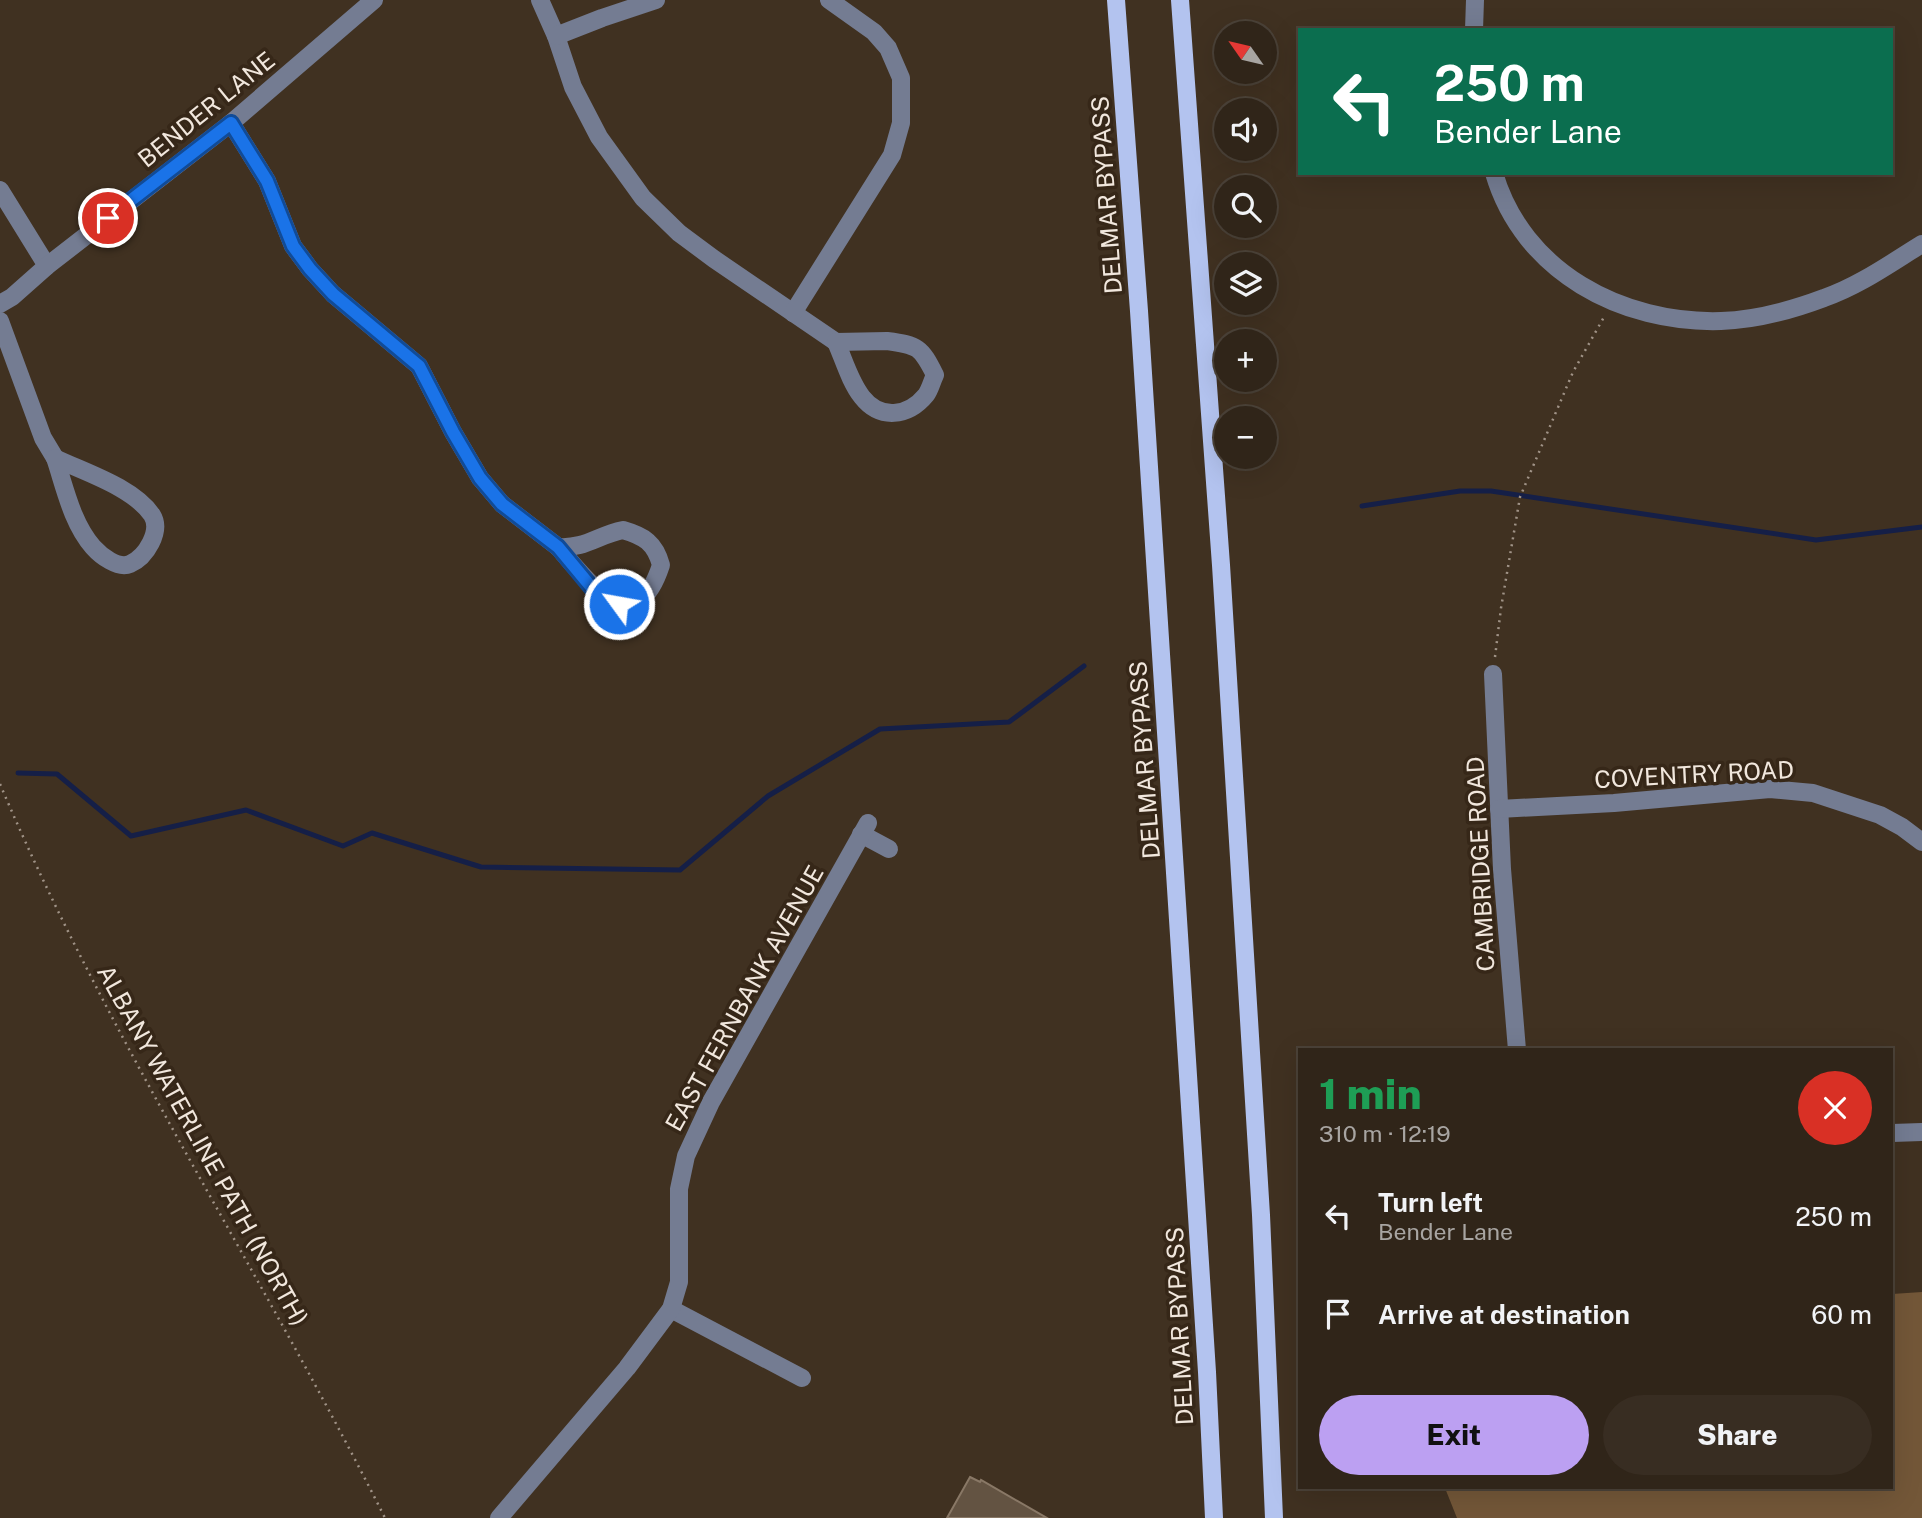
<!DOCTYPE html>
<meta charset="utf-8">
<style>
:root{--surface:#302519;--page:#382d22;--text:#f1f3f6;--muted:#a8a5a2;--line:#4b4238;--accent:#bca0f2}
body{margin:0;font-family:"Public Sans",sans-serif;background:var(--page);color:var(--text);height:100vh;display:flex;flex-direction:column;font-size:26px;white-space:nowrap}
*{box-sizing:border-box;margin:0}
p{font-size:23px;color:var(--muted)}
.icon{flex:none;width:38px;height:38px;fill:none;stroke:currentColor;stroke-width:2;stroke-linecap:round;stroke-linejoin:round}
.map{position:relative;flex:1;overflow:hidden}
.panel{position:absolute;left:1298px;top:1048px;width:595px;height:441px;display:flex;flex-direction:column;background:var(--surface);border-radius:0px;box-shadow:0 7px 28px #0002,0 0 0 2px var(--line)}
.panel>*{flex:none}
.hud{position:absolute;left:1298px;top:28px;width:595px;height:147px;border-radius:0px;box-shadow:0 7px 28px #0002,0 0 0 2px var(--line);background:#0b6e4f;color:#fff;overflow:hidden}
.needle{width:46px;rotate:304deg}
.buttons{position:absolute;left:1214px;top:21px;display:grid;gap:14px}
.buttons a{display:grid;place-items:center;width:63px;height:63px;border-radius:50%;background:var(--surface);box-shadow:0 7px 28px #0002,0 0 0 2px var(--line);font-size:35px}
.pin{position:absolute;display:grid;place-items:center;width:60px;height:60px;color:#fff;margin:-30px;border:4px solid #fff;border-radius:50%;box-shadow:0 2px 7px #0007}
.me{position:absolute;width:77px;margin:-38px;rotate:302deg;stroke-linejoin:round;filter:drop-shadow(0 0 5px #0008)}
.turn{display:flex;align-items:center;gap:24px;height:147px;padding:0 21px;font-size:32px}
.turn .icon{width:91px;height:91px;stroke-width:2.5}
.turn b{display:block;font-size:49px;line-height:60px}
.round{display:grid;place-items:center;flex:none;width:74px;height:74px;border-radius:37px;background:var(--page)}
.summary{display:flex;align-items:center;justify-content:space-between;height:119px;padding:0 21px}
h1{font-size:42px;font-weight:800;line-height:52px;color:#1e9e55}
.primary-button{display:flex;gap:14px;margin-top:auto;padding:14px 21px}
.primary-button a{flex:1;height:80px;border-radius:42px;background:var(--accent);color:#111;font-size:28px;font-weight:800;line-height:80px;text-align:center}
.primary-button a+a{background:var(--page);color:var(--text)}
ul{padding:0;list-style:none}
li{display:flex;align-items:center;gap:21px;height:98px;padding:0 21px}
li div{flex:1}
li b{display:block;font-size:26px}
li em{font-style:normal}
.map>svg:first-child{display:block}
</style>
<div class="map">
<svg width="1922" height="1518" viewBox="0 0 1922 1518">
<rect width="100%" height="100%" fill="#403121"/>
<polygon fill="#735738" points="1922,1292 1922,1518 1457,1518 1445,1488 1892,1488 1892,1294"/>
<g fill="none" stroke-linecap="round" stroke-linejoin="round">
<g stroke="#151f47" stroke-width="5">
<polyline points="1362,506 1460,491 1491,491 1816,540 1922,527"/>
<polyline points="18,773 57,774 131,836 246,810 343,846 372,833 481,867 680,870 768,796 880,729 1009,722 1084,666"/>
</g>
</g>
<polygon fill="#635342" stroke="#897866" stroke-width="2" points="970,1477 980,1482 981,1480 1047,1518 947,1518"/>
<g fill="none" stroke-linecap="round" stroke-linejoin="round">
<g stroke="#a09387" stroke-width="2.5" stroke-dasharray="2 5" stroke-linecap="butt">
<polyline points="1495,657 1501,608 1520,497 1573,372 1604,317"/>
<path d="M0,784C108,1039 261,1271 385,1518"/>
</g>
<g stroke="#747c92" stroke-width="18">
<polyline points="540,0 556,36 573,87 599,137 643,198 679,233 714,259 836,342"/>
<polyline points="1474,30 1475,0"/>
<polyline points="556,36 602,18 656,0"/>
<polyline points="231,123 267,181 293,246 310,269 333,294 419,366 453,432 480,478 502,504 558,547"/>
<path d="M1494,173C1523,272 1622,324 1721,321C1755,320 1792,310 1824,298C1859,286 1891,263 1922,244"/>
<polyline points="0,190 47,266"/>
<polyline points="0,304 12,297 47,266 231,123 374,0"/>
<polyline points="793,313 892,155 901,123 901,78 888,48 874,32 829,0"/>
<polyline points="0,321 43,438 55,458"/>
<path d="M887,341C918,345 921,347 935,375C932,381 930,390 926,395C908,417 880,420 862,397C850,382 844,360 836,342Z"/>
<path d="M55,458C84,472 133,487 152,515C162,531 146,557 130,564C118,569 101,556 93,547C72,523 65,488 55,458Z"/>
<path d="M623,530C644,536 655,543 661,565C635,645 588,582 558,547C585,549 598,535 623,530Z"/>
<polyline points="1493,674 1502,869 1517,1050"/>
<polyline points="1499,809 1614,803 1770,789 1813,793 1880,815 1902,827 1922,842"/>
<polyline points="861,834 889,849"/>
<polyline points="1892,1133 1922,1132"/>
<polyline points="671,1309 802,1378"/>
<polyline points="499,1518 627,1368 671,1309 679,1282 679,1189 686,1156 711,1102 868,823"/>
</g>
<g stroke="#b3c3ef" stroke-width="18">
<polyline points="1116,0 1139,311 1207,1372 1214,1518"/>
<polyline points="1180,0 1221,565 1261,1215 1274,1518"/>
</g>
</g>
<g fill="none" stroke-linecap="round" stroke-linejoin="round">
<g stroke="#114b97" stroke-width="18">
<polyline id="route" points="108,218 231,123 267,181 293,246 310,269 333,294 419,366 453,432 480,478 502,504 558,547 592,588 619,604"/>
</g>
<use href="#route" stroke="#1a73e8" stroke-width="12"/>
</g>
<g text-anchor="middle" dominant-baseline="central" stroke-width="7" stroke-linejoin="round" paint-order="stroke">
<g font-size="24" fill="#f1e7dd" stroke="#362718">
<text transform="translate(206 109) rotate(-39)">BENDER LANE</text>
<text transform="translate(1106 195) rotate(-94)">DELMAR BYPASS</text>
<text transform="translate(1144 760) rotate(-94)">DELMAR BYPASS</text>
<text transform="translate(1694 774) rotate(-3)">COVENTRY ROAD</text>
<text transform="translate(1480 864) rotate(-93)">CAMBRIDGE ROAD</text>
<text transform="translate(744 998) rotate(-61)">EAST FERNBANK AVENUE</text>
<text transform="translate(203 1145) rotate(61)">ALBANY WATERLINE PATH (NORTH)</text>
<text transform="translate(1179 1326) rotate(-93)">DELMAR BYPASS</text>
</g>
</g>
</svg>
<div class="buttons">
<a><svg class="needle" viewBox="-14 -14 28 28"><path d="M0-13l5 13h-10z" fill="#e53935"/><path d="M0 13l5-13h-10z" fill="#a8a5a2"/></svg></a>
<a><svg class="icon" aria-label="sound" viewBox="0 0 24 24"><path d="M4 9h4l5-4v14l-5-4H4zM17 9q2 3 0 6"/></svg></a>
<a><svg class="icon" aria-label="search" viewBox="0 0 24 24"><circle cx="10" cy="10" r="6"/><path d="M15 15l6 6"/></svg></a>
<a><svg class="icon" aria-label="layers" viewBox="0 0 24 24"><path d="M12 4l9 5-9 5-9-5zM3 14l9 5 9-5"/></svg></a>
<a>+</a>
<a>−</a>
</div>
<div class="pin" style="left:108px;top:218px;background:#d93025"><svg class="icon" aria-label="arrive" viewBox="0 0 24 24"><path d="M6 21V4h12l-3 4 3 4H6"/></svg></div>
<svg class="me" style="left:619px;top:604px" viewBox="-20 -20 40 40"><circle r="17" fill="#1a73e8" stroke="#fff" stroke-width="3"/><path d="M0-11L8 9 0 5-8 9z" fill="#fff"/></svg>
<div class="hud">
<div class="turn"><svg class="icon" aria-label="left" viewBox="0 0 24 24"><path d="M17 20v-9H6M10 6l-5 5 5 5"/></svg><div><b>250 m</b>Bender Lane</div></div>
</div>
<section class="panel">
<div class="summary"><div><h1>1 min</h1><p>310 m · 12:19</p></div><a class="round" style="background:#d93025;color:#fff"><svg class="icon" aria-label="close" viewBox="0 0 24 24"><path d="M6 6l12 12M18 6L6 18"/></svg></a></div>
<ul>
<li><svg class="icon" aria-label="left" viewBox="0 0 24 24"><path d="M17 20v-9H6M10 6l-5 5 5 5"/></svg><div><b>Turn left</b><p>Bender Lane</p></div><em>250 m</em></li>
<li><svg class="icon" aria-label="arrive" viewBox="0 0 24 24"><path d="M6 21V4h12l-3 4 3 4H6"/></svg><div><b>Arrive at destination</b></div><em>60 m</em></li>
</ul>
<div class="primary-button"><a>Exit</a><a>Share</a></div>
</section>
</div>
